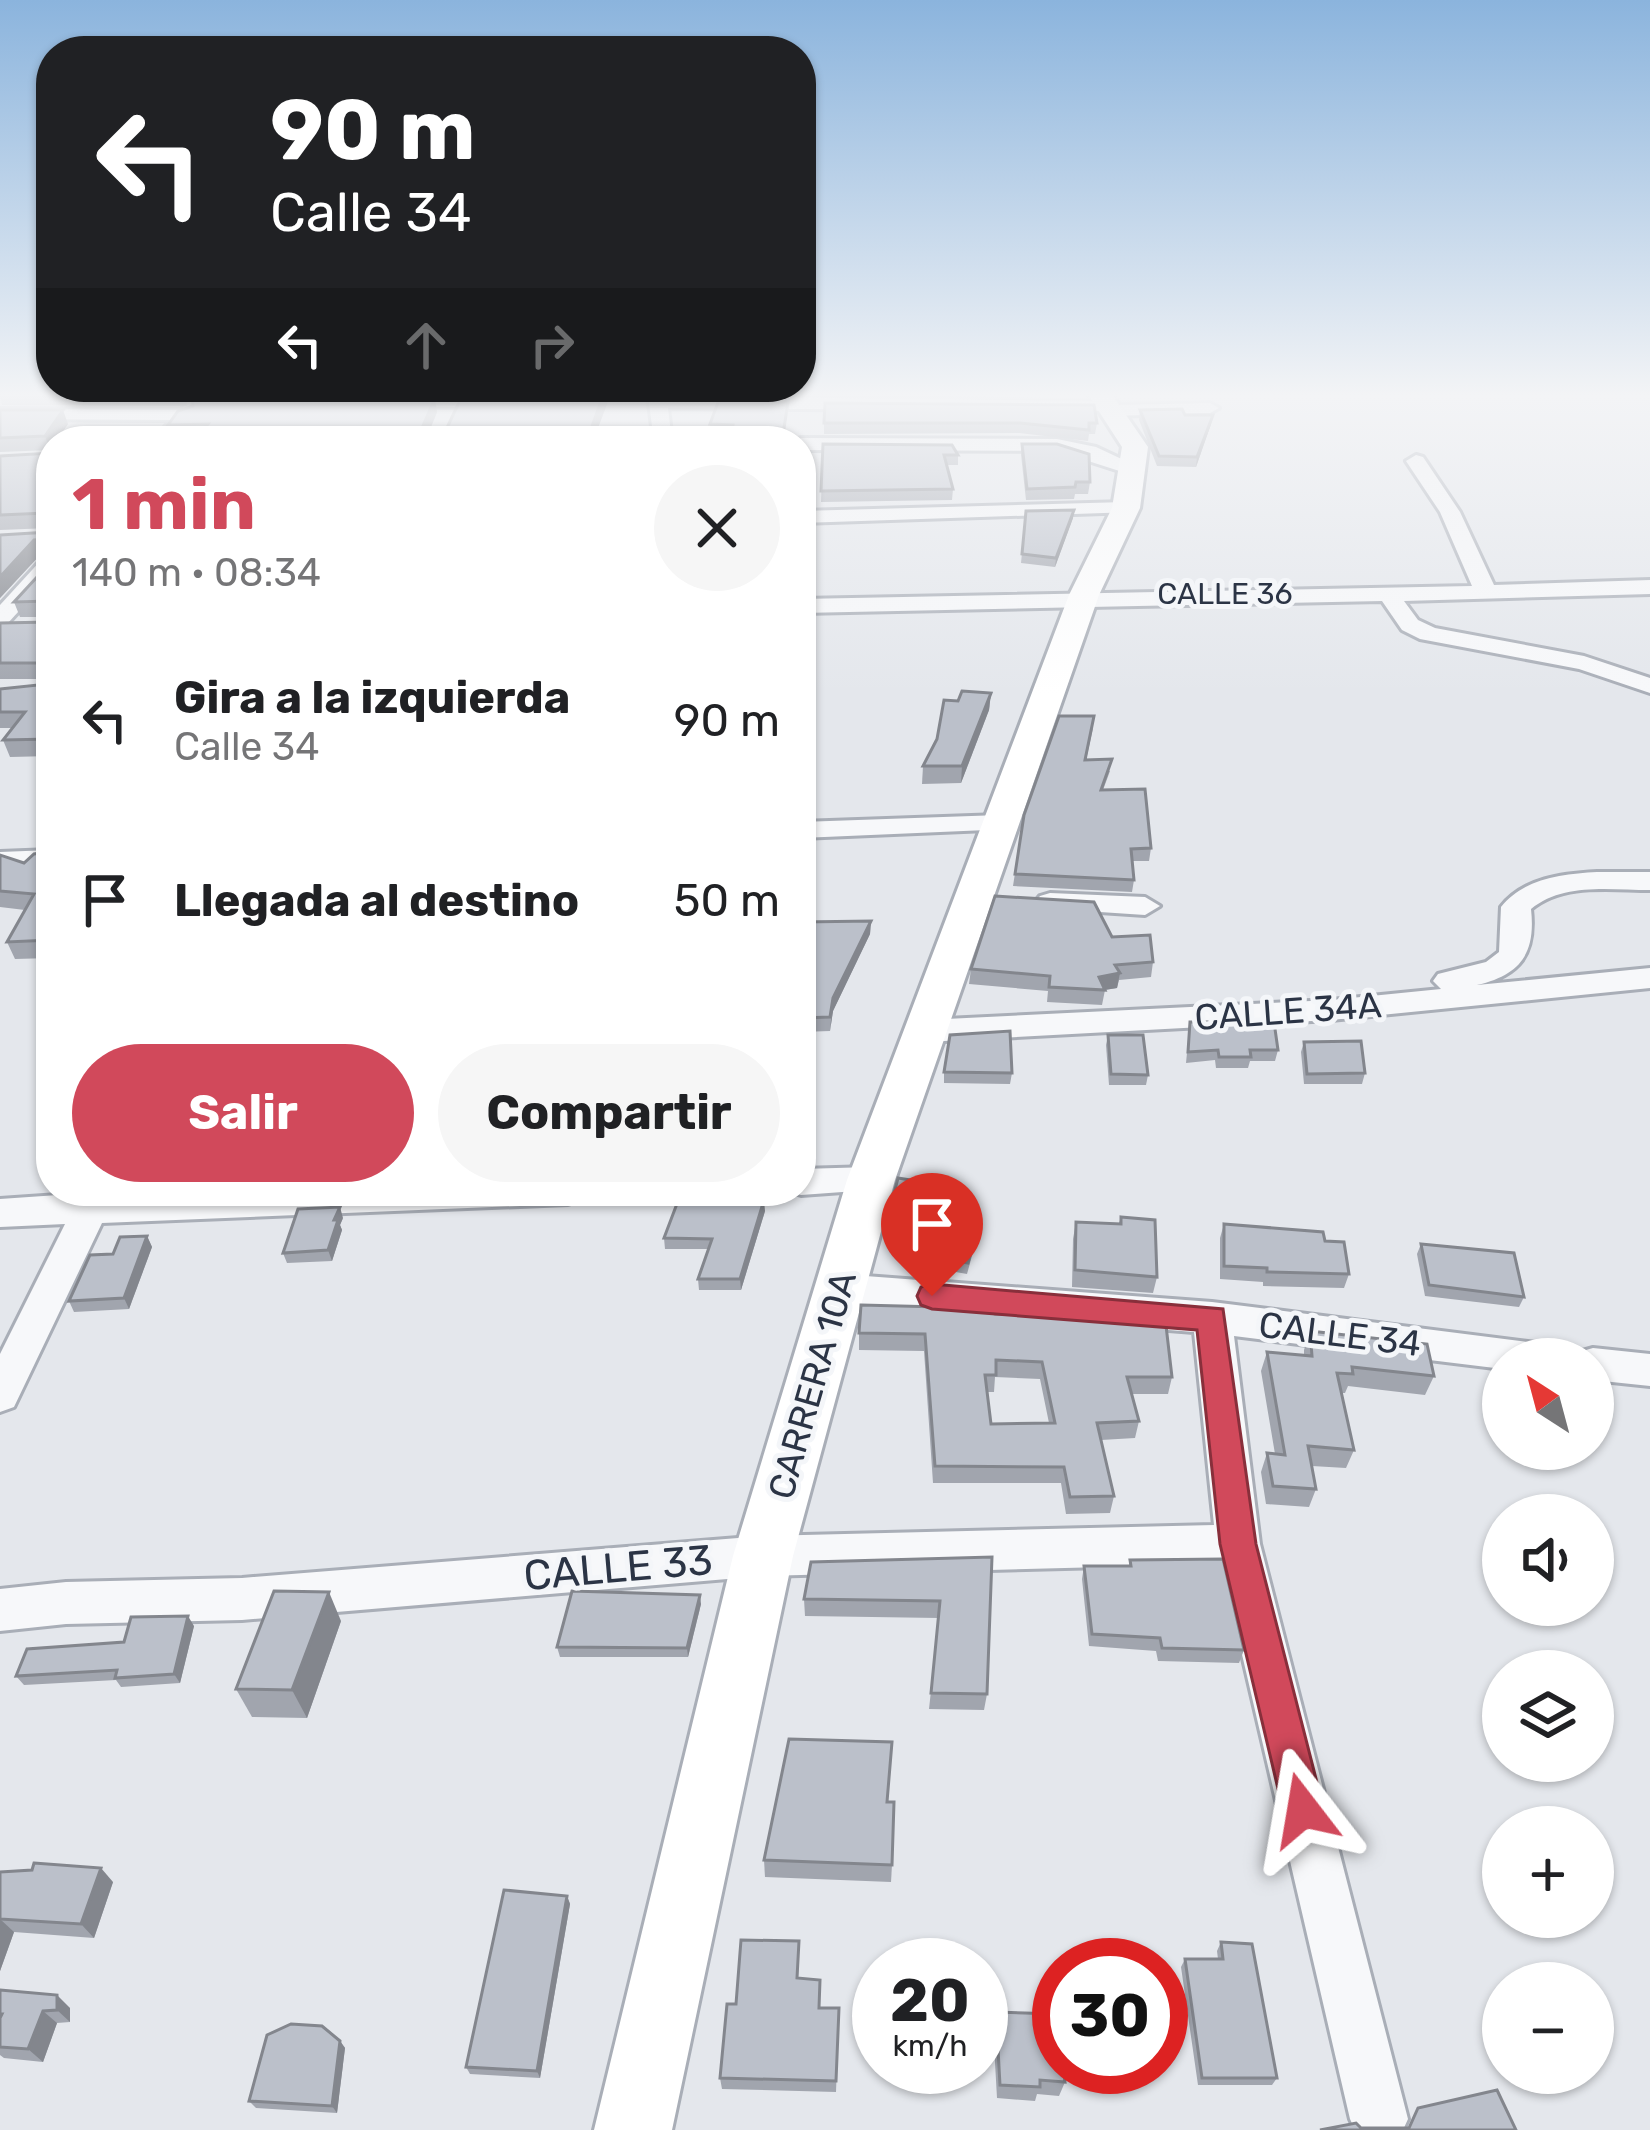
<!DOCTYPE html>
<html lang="es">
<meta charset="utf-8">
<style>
:root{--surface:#fff;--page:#f6f6f6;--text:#202124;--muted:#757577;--accent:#d1495b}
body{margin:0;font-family:Rubik,sans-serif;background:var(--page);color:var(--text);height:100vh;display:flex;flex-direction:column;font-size:45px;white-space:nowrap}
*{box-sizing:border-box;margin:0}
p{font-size:39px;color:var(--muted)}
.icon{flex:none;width:66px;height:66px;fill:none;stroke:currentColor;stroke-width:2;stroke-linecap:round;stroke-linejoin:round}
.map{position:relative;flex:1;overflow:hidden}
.drawer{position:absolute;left:36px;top:426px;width:780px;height:780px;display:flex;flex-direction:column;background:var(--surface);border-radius:48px;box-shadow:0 3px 9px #0004}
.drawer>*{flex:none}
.banner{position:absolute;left:36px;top:36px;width:780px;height:366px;border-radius:48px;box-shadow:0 3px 9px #0004;background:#202124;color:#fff;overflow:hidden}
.needle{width:78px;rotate:324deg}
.tools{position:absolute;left:1482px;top:1338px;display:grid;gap:24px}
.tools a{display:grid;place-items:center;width:132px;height:132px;border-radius:50%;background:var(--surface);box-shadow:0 3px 9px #0004;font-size:60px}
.speed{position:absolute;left:852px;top:1938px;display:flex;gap:24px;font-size:60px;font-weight:700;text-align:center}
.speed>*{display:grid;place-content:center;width:156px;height:156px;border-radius:50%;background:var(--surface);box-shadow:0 3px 9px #0004;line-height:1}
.speed small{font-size:30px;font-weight:400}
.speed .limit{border:18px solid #d22;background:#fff;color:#111}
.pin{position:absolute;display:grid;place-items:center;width:102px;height:102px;color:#fff;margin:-123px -51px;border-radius:50% 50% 50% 0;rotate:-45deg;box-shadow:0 0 12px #0007}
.pin .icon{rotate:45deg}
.me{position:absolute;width:132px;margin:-66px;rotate:346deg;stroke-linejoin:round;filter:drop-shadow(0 0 9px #0008)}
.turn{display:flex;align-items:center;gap:42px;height:252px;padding:0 36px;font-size:54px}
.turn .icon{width:156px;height:156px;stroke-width:2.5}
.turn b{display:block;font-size:84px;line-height:102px}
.lanes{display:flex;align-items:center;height:114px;padding:0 36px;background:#0003;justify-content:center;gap:60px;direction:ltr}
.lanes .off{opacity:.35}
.round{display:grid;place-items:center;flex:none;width:126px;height:126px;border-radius:63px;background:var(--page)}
.headline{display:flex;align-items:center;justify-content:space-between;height:204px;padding:0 36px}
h1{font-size:72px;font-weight:700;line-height:90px;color:var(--accent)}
.button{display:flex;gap:24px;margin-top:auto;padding:24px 36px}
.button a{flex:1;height:138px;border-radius:72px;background:var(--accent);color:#fff;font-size:48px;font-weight:700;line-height:138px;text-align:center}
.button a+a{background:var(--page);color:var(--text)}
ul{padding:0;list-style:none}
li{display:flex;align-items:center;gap:36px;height:180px;padding:0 36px}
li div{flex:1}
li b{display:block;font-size:45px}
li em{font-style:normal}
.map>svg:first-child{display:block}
</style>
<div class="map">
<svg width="1650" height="2130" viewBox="0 0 1650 2130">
<rect width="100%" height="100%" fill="#e4e7ec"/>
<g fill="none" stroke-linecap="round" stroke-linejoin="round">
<g stroke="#a9aeb7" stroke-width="6">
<g id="street">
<polygon points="193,396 212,396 172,441 153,441 171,420 0,419 0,409 181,410"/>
<polygon points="648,396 1106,401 1115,405 1210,403 1219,408 1210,413 1110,416 1101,411 668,408 672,441 654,441"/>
<polygon points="392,397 455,397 464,402 455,407 386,406 383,402"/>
<polygon points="801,438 1057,439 1096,447 1145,470 1135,476 1057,451 801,450 801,441 794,441"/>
<polygon points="1416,455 1423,457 1460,512 1494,585 1650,580 1650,594 1404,601 1418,620 1435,628 1584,656 1650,678 1650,693 1579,669 1420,639 1402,630 1382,601 801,613 801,599 1472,586 1440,512 1406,461"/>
<polygon points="1126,502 1136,508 1133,512 801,523 801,511"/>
<polygon points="51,557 51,576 8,623 0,625 0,605 43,558"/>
<polygon points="1000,815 1014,823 1010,829 801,838 801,822"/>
<polygon points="51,850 51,866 0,868 0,852"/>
<path d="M1597,872H1650V890C1611,890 1563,882 1531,909C1536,954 1520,975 1477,985L1650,968V988L1331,1020L926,1042L915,1039L910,1031L915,1023L926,1020L1331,1000L1441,989L1433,981L1438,974L1486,962L1499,952L1501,907C1524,878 1562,874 1597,872Z"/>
<polygon points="1050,893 1145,897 1160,906 1145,915 1040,908 1035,902 1040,896"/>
<polygon points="871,1167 884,1171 889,1180 884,1189 801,1195 788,1191 801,1191 801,1169"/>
<polygon points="116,1191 116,1195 586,1191 581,1200 568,1204 102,1223 14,1407 0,1412 0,1354 65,1224 0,1227 0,1199"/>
<polygon points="839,1274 1212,1302 1568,1347 1574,1359 1503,1359 1503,1369 1234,1336 1260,1544 1408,2119 1403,2130 1355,2130 1350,2119 1221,1564 763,1576 242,1620 66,1624 0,1631 0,1589 66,1582 242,1578 763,1536 1214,1525 1194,1332 839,1304 826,1300 820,1289 826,1278"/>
<polygon points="1593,1348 1650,1354 1650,1386 1593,1380 1593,1359 1576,1359 1579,1352"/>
</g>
</g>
<g stroke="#a9aeb7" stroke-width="6">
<polygon id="secondary" points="1089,396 1113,396 1148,447 1140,508 1099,595 895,1180 793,1556 672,2130 594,2130 733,1556 847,1180 1069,595 1112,508 1122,447"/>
</g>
<use href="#street" fill="#f7f8fa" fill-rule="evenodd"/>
<use href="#secondary" fill="#fff" fill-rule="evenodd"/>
</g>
<g fill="#a1a5ae" fill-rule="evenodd">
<polygon points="0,396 192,396 185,400 187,406 2,405"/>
<polygon points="462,396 610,396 593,441 194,441 197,438 172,438 168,425 437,412 430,430 445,432"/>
<polygon points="788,402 784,441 730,441 731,436 711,435 710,424"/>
<polygon points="0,410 68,424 56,441 51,441 50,450 0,452"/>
<polygon points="1140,410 1185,415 1211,424 1196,467 1157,466 1139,420"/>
<polygon points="824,423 1097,423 1095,434 1089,434 1088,441 1019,433 824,434"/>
<polygon points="823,444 958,455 958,465 946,465 953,489 952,500 821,502"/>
<polygon points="1022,444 1090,482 1088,494 1075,494 1074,499 1026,500 1021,455"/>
<polygon points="51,454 51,756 10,757 3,740 12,728 0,728 0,689 48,684 49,679 0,679 0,623 49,622 49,617 20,617 14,602 49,564 49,554 40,555 0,598 0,535 49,532 50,528 0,530 0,456"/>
<polygon points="1026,511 1073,518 1055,567 1021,563"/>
<polygon points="991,693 989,710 961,783 922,784 923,766 958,701"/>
<polygon points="1093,728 1086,760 1110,771 1103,790 1151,848 1149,861 1132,861 1134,880 1132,892 1013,886 1024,815"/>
<polygon points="51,839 51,958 15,959 7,942 25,910 0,907 0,855 24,863 47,852"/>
<polygon points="871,921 870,934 833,1011 830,1031 801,1032 801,922"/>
<polygon points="1112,937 1153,962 1151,977 1119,980 1117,988 1105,990 1102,1005 1047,1002 1048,991 969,984 971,969"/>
<polygon points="1190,1022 1278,1050 1275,1061 1250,1061 1248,1068 1216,1068 1215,1060 1186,1063"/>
<polygon points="1108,1035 1148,1075 1146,1085 1109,1085 1106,1045"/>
<polygon points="1304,1042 1365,1073 1362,1084 1304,1084 1301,1052"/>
<polygon points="944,1072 1012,1073 1010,1084 944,1083"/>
<polygon points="928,1194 917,1221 890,1215 891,1205"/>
<polygon points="765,1211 741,1290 699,1290 698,1279 708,1249 665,1249 664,1238"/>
<polygon points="1121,1217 1157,1277 1153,1293 1072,1287 1073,1239 1076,1222 1119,1223"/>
<polygon points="343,1218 340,1225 342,1230 332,1261 287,1263 283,1253"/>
<polygon points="1224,1224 1349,1274 1344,1288 1263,1286 1263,1282 1220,1279 1220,1238"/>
<polygon points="978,1234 967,1274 916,1265 917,1254"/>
<polygon points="147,1236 152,1247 129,1309 74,1312 69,1301 113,1254"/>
<polygon points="1421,1244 1524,1297 1519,1307 1425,1296 1417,1254"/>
<path d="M1058,1310L1172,1377L1168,1394H1131L1139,1421L1135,1438L1101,1440L1114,1496L1110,1513L1066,1514L1061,1483H933L924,1351L859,1350V1333L995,1314L1057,1315ZM995,1377L1040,1379L1049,1423L991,1424L987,1392H994Z"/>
<polygon points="1310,1331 1434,1376 1425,1395 1348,1386 1345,1393 1341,1393 1354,1450 1346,1468 1312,1466 1316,1489 1309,1507 1266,1504 1261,1472 1267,1453 1275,1454 1261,1371 1267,1352 1304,1355 1304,1350"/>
<polygon points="992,1557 987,1694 984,1710 929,1709 939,1618 805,1616 804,1599"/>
<polygon points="1130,1560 1244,1650 1239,1663 1158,1661 1156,1651 1089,1646 1082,1579 1084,1566 1129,1566"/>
<polygon points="701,1604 688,1657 560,1657 557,1647"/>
<polygon points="341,1621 307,1718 252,1717 236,1689"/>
<polygon points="194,1626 180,1683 121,1687 116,1680 24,1685 16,1676 124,1642"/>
<polygon points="764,1860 892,1865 891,1882 765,1877"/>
<polygon points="0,1872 113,1882 94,1938 14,1932 0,1971"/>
<polygon points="567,1896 570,1904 540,2078 470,2074 466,2067"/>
<polygon points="1221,1942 1277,2078 1272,2085 1198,2085 1181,1967 1185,1959 1218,1959 1217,1951"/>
<polygon points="799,1954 798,1978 819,2008 839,2008 836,2092 722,2089 720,2078 736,2004"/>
<polygon points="0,1990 70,2008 70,2022 57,2023 43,2062 4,2058 0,2055"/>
<polygon points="996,2012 1059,2067 1127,2067 1124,2074 1064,2070 1065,2082 1059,2096 1037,2094 1035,2101 997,2098 993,2027"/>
<polygon points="340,2041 345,2048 337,2113 256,2108 249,2101"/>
</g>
<g fill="#83868d">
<polygon points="603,396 610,396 593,441 582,441"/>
<polygon points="435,398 437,412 425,441 422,428"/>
<polygon points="63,410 68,424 56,441 51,441 50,450 45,436"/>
<polygon points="1213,415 1211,424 1196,467 1197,457"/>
<polygon points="1074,510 1073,518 1055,567 1056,558"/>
<polygon points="49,539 51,554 40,555 0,598 0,577 34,540"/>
<polygon points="991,693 989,710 961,783 962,766"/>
<polygon points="871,921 870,934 833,1011 830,1031 833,998"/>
<polygon points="1120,973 1117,988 1104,990 1099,977"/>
<polygon points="929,1183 928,1194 917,1221 918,1210"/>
<polygon points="764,1200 765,1211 741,1290 740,1279"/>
<polygon points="340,1207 343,1218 340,1225 342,1230 332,1261 328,1250 334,1220"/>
<polygon points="147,1236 152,1247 129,1309 124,1298"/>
<polygon points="329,1592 341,1621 307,1718 292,1690"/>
<polygon points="700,1595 701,1604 688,1657 687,1648"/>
<polygon points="188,1616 194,1626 180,1683 174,1674"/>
<polygon points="101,1868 113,1882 94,1938 81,1924"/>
<polygon points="567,1896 570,1904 540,2078 537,2071"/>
<polygon points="0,1919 14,1932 0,1971"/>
<polygon points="57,1995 70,2008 70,2022 57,2010"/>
<polygon points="43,2011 57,2023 43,2062 28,2049"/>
<polygon points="340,2041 345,2048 337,2113 332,2106"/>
</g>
<g fill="#bbc0ca" stroke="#83868d" stroke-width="3" fill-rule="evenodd">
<polygon points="462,396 603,396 591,429 582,441 194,441 208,424 168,425 178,411 193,406 192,398 435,398 422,428 445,432"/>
<polygon points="718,402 788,402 782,441 730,441 733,425 710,424"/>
<polygon points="825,403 1094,405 1097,423 1089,423 1089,430 1020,423 824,423"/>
<polygon points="1182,409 1185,415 1213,415 1197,457 1159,456 1140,410"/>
<polygon points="0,410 63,410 45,436 0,438"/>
<polygon points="823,444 952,445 958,455 944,455 953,489 821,491"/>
<polygon points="1022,444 1057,444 1089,454 1090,482 1076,482 1075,487 1027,489"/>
<polygon points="51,453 51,739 3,740 25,712 0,712 0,689 48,684 50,667 45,663 0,663 0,623 49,622 49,601 14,602 49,564 49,539 34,540 0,577 0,535 49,532 50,517 46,513 0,515 0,456"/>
<polygon points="1074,510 1056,558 1022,554 1026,511"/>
<polygon points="962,691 991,693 962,766 923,766 937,739 944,700 958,701"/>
<polygon points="1059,716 1094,716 1085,760 1112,759 1101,790 1145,789 1151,848 1131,849 1134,880 1015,874 1024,815"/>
<polygon points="51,839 51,940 7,942 34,894 0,891 0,855 24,863 34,854 47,852"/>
<polygon points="995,896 1094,902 1112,937 1150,935 1153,962 1115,965 1120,973 1099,977 1105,990 1049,987 1050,976 971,969"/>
<polygon points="871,921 833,998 830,1017 801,1018 801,922"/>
<polygon points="1190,1022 1274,1022 1278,1050 1250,1050 1251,1057 1219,1057 1218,1050 1188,1052"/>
<polygon points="1010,1031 1012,1073 944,1072 950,1035"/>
<polygon points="1108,1035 1143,1035 1148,1075 1111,1074"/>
<polygon points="1361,1041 1365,1073 1307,1074 1304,1042"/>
<polygon points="898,1178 929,1183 918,1210 891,1205"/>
<polygon points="764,1200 740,1279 698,1279 712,1239 664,1238 678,1201"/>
<polygon points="340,1207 334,1220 338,1220 328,1250 283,1253 298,1209"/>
<polygon points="930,1216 979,1223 968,1263 917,1254"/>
<polygon points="1121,1217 1155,1220 1157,1277 1075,1270 1076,1222 1121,1224"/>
<polygon points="1224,1224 1323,1232 1325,1241 1344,1242 1349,1274 1267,1272 1267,1268 1224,1266"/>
<polygon points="147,1236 124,1298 69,1301 90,1255 113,1254 120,1237"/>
<polygon points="1421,1244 1514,1253 1524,1297 1429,1285"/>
<path d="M861,1305L979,1308L995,1314L1058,1315V1310H1075L1165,1317L1172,1377H1127L1139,1421L1097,1423L1114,1496L1070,1497L1064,1467L935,1466L925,1334L859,1333ZM996,1360L1042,1362L1055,1423L991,1424L985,1375H996Z"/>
<polygon points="1310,1331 1427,1344 1434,1376 1352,1367 1353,1374 1337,1373 1354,1450 1308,1446 1316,1489 1273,1486 1267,1453 1285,1455 1267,1352 1312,1356"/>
<polygon points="992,1557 987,1694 931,1693 940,1601 804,1599 811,1562"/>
<polygon points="1223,1559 1244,1650 1162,1648 1160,1638 1092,1634 1084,1566 1131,1566 1130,1560"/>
<polygon points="274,1591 329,1592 292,1690 236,1689"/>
<polygon points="572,1591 700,1595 687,1648 557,1647"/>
<polygon points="188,1616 174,1674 115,1678 117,1670 16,1676 27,1649 124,1642 131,1617"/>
<polygon points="789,1739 892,1742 887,1802 894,1802 892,1865 764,1860"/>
<polygon points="34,1863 101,1868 81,1924 0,1919 0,1872 32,1870"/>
<polygon points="504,1890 567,1896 537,2071 466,2067"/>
<polygon points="741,1940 799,1941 797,1978 820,1980 819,2008 839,2008 836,2081 720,2078 727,2004 736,2004"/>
<polygon points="1221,1942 1252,1944 1277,2078 1202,2078 1185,1959 1223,1959"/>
<polygon points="0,1990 57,1995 57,2010 43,2011 28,2049 0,2047 0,2018 2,2014 0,2014"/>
<polygon points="996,2012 1059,2014 1059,2067 1063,2067 1065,2082 1040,2080 1040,2087 1000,2085"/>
<polygon points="291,2024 322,2026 340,2041 332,2106 249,2101 267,2035"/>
<polygon points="1497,2090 1516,2130 1320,2130 1356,2123 1361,2128 1409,2128 1418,2108"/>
</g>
<linearGradient id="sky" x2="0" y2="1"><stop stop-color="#8bb4dd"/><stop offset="0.57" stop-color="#f3f4f6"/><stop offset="1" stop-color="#f3f4f6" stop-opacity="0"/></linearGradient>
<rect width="1650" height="694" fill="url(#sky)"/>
<polygon fill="#d1495b" stroke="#882f3b" stroke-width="3" points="932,1284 1223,1309 1256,1544 1324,1810 1318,1824 1303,1830 1289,1824 1283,1810 1220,1544 1197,1330 932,1309 921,1305 917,1296 921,1287"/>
<g text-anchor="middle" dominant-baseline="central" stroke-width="10" stroke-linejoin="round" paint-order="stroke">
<g font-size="30" fill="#2b3445" stroke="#f4f6f9">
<text x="1225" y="594">CALLE 36</text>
</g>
<g font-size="36" fill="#2b3445" stroke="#f4f6f9">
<text transform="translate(1288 1011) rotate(-4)">CALLE 34A</text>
<text transform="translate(1340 1334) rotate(7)">CALLE 34</text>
<text transform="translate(812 1385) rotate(-74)">CARRERA 10A</text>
</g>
<g font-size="42" fill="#2b3445" stroke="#f4f6f9">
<text transform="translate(618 1568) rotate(-5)">CALLE 33</text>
</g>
</g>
</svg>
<div class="tools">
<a><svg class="needle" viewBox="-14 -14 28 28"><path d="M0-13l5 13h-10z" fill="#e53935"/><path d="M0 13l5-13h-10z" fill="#757577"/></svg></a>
<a><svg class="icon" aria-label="sound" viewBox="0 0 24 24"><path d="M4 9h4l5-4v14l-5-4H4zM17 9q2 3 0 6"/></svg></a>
<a><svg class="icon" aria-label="layers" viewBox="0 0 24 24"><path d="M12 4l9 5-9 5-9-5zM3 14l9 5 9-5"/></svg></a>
<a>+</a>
<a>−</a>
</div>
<div class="speed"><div>20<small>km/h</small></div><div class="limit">30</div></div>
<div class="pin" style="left:932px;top:1296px;background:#d93025"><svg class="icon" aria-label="arrive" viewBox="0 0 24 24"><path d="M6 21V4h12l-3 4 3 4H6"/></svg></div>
<svg class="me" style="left:1303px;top:1810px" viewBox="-20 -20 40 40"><path d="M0-17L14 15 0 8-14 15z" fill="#d1495b" stroke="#fff" stroke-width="4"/></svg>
<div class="banner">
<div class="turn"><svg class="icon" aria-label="left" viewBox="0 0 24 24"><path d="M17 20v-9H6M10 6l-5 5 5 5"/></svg><div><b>90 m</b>Calle 34</div></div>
<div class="lanes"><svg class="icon" aria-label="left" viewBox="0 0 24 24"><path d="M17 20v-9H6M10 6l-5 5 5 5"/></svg><svg class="icon off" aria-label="ahead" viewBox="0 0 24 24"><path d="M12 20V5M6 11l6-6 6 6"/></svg><svg class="icon off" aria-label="right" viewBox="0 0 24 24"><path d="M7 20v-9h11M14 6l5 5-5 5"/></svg></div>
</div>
<section class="drawer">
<div class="headline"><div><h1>1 min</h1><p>140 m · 08:34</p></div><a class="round"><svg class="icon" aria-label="close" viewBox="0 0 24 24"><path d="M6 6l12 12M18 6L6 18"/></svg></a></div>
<ul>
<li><svg class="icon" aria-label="left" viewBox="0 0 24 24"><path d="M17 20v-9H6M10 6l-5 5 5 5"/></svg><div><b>Gira a la izquierda</b><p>Calle 34</p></div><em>90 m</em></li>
<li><svg class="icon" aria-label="arrive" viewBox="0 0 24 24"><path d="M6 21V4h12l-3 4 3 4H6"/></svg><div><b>Llegada al destino</b></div><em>50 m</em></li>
</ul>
<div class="button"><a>Salir</a><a>Compartir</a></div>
</section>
</div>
